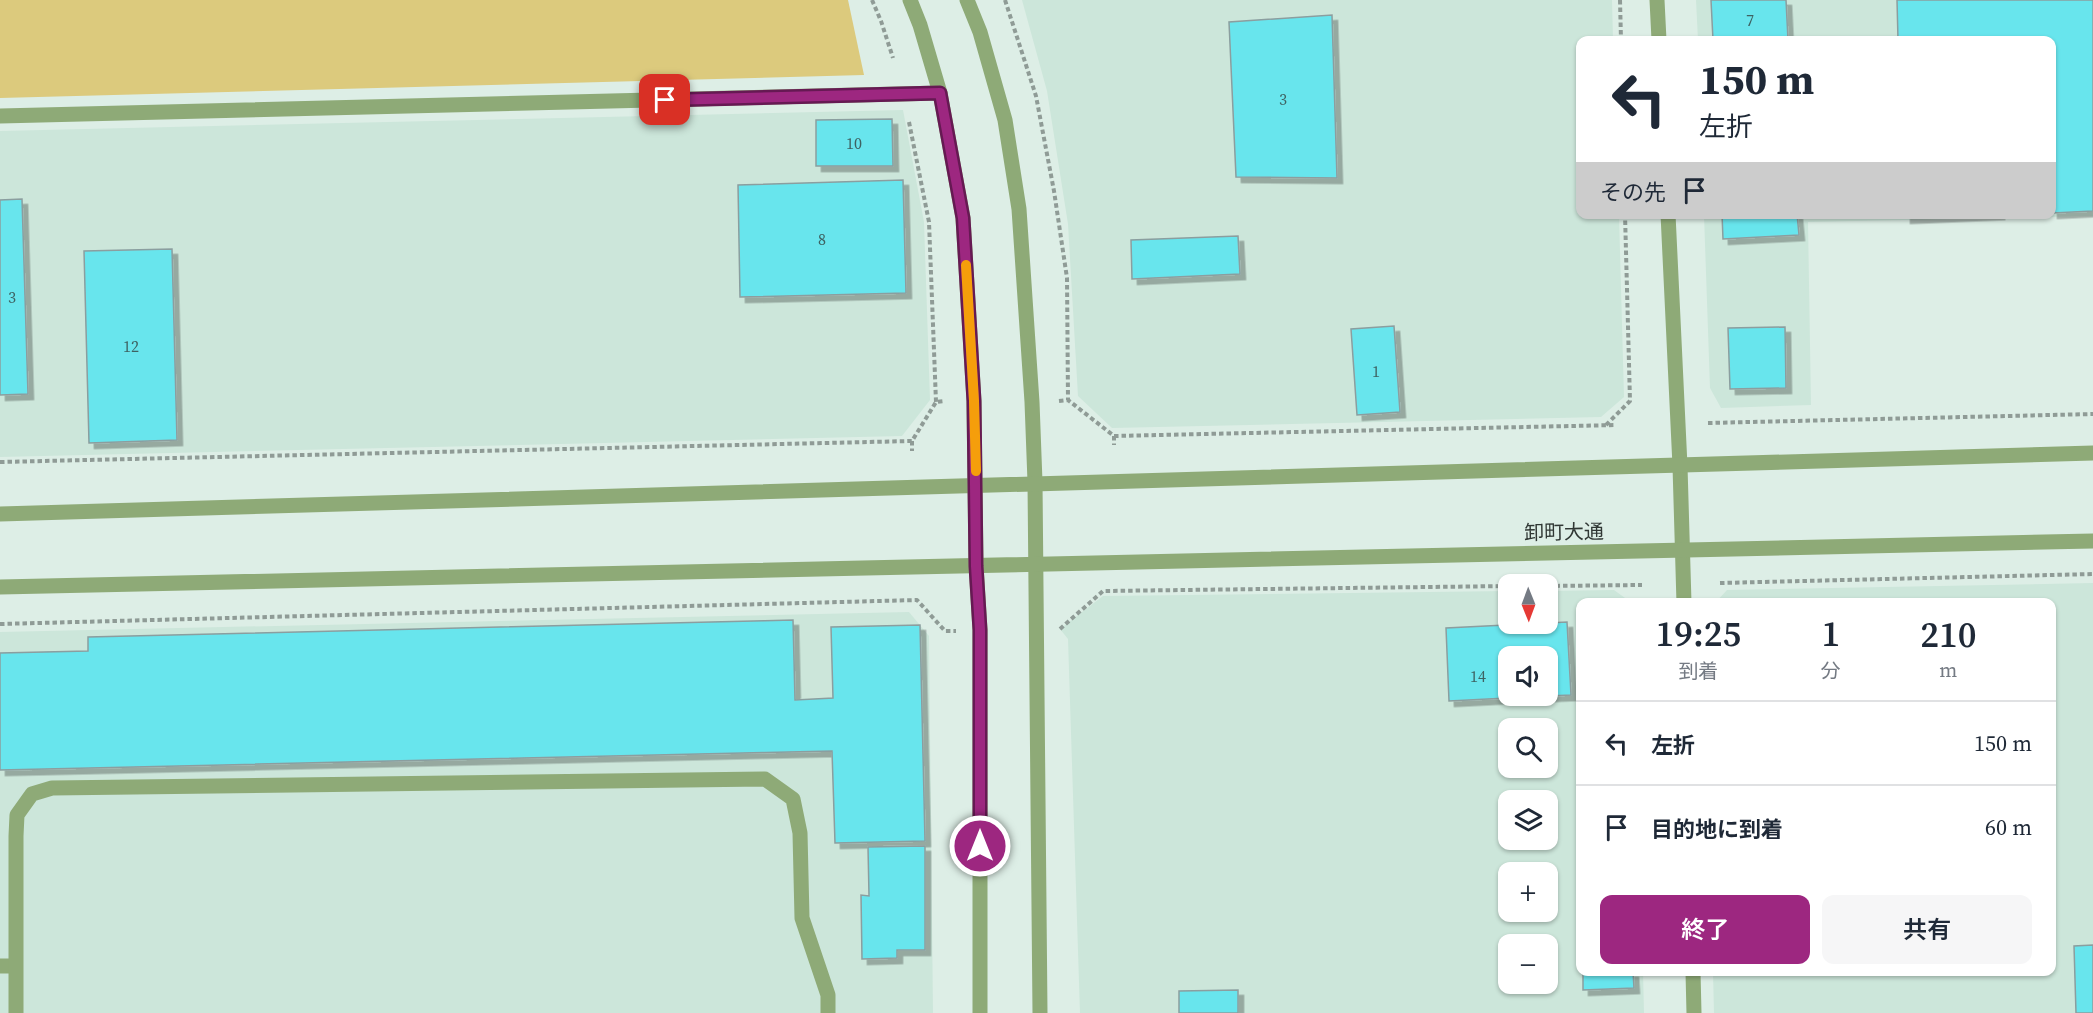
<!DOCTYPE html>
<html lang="ja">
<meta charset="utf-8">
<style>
:root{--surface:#fff;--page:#f6f6f7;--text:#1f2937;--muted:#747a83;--line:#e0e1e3;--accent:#9d2780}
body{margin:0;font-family:"Source Serif 4","Noto Sans JP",serif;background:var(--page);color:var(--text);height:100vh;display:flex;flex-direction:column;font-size:22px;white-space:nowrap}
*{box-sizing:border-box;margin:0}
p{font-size:20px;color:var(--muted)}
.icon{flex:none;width:33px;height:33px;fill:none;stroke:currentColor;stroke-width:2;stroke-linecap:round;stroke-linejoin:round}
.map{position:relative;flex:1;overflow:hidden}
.panel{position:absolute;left:1576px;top:598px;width:480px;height:378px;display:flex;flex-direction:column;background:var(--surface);border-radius:12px;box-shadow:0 2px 4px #0004}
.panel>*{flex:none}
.top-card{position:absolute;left:1576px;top:36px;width:480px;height:183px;border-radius:12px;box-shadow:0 2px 4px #0004;background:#fff;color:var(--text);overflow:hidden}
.needle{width:39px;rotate:179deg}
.tools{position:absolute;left:1498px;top:574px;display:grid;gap:12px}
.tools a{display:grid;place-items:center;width:60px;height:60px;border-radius:12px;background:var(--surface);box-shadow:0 2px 4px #0004;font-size:30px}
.pin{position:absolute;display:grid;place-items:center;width:51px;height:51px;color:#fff;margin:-26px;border-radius:12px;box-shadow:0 3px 9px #0006}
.me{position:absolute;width:66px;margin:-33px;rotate:0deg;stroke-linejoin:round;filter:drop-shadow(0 0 4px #0008)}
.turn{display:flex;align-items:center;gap:21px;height:126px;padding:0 24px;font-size:27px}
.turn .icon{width:78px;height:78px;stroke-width:2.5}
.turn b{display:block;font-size:42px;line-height:51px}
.then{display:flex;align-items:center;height:57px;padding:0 24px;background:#0003;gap:12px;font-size:22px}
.eta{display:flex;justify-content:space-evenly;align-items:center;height:102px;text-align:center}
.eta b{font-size:36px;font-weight:600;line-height:42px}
.button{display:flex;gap:12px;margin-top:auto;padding:12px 24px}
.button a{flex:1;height:69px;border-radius:12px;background:var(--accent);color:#fff;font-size:24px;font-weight:600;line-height:69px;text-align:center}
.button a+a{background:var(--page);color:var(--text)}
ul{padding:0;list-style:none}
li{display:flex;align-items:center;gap:18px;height:84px;padding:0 24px;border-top:2px solid var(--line)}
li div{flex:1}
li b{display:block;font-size:22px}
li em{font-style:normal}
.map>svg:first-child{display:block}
</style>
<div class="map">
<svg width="2093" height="1013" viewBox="0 0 2093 1013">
<defs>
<filter id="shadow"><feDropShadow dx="5.5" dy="5.5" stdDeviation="0" flood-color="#0004"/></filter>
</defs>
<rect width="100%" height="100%" fill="#ddeee6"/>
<g fill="#cce6da" fill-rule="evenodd">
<polygon points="1022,0 1612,0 1613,40 1581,40 1581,214 1619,215 1624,397 1601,417 1112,428 1078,396 1068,224 1047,91"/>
<polygon points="1696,0 2093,0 2093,216 1808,222 1811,405 1721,408 1710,388 1704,215 2052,214 2052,40 1698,40"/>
<polygon points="903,110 924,222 930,400 902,436 0,457 0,131"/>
<polygon points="2093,583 2093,1013 1714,1013 1713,972 2052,972 2052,603 1715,603 1727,590"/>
<path d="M1614,590L1632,603H1581V972H1643L1644,1013H1080L1068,639L1060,629L1103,596L1509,591V624H1548V591ZM1509,657H1548V696H1509ZM1509,729H1548V768H1509ZM1509,801H1548V840H1509ZM1509,873H1548V912H1509ZM1509,945H1548V984H1509Z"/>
<polygon points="909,612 929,636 933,1013 0,1013 0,632"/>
</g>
<polygon fill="#dcca7d" points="0,0 848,0 864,75 0,98"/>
<g fill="#68e5ed" stroke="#8b9e9f" stroke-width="1.5" filter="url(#shadow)">
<polygon points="1711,0 1786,0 1788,40 1713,40"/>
<polygon points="1897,0 2093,0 2093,211 2052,213 2052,40 1898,40"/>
<polygon points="1332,15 1337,178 1236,177 1229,22"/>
<polygon points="892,119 893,166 816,166 816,120"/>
<polygon points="903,180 906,293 740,297 738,185"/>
<polygon points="22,199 28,394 0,395 0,200"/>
<polygon points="1722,214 1797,214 1799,235 1723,239"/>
<polygon points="1905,214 2000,214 1905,218"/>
<polygon points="1238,236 1240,274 1132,279 1131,240"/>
<polygon points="172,249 177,440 89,443 84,251"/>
<polygon points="1394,326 1400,412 1357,415 1351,329"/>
<polygon points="1785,327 1786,388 1730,389 1728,328"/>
<polygon points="793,620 795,700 833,698 831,627 920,625 925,841 835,843 832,751 0,770 0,653 88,651 88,637"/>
<polygon points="1567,622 1571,695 1548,696 1548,657 1509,657 1509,696 1547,696 1449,701 1446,628"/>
<polygon points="1577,627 1581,627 1581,696 1580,696"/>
<polygon points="925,846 925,950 897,950 897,958 862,959 861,895 869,896 868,847"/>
<polygon points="2093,945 2093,1013 2076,1013 2074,946"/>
<polygon points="1583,972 1633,972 1634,988 1583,990"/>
<polygon points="1238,990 1238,1013 1179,1013 1179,991"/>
</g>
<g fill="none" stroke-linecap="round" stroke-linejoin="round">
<g stroke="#8f9b96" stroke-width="4" stroke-dasharray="4.5 3" stroke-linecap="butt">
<polyline points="872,0 881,21 893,58"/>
<polyline points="1005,0 1036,96 1054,191 1067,278 1068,400"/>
<polyline points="1620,0 1621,40"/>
<polyline points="909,122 929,222 936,402"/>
<polyline points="1059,401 1068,400 1114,436 1616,425"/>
<polyline points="1708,423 2093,414"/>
<polyline points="1606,425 1630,401 1625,214"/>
<polyline points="1114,436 1114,445"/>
<polyline points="912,441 912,451"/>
<polyline points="0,462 912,441 936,402 945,401"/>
<polyline points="1720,583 2093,574"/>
<polyline points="1548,586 1642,585"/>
<polyline points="0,624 917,600 945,631 956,631"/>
<polyline points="1060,629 1103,591 1509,586"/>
</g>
<g stroke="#8eaa77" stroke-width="15">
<polyline points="910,0 920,25 940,93 963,218 974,401 976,565 980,630 980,1013"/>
<polyline points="967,0 980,32 1005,120 1019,209 1032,402 1035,482 1040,1013"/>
<polyline points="1657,0 1659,40"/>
<polyline points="0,116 940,93"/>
<polyline points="1668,214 1680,466 1684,603"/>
<polyline points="0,514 2093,453"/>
<polyline points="0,587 2093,541"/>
<polyline points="0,966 15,966"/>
<polyline points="1693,972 1694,1013"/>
<polyline points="16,1013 16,836 17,815 32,794 52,788 765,779 793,799 800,833 802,918 828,995 828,1013"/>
</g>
</g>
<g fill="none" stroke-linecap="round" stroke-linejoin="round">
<g stroke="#661953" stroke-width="15">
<polyline id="route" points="665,100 940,93 963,218 974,401 976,566 980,630 980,846"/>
</g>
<use href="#route" stroke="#9d2780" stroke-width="10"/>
<polyline stroke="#f59e0b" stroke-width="10" points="966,265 974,401 976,471"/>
</g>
<g text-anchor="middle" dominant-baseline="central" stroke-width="6" stroke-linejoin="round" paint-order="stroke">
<g font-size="16" fill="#3e6262">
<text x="1750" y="20">7</text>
<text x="1283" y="99">3</text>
<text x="854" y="143">10</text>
<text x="822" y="239">8</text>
<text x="12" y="297">3</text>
<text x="131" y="346">12</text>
<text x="1376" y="371">1</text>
<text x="1478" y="676">14</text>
</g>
<g font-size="20" fill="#303734" stroke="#ddeee6">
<text transform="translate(1564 532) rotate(-1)">卸町大通</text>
</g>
</g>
</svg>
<div class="tools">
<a><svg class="needle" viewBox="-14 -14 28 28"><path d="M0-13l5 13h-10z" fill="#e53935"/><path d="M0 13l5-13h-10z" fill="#747a83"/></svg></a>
<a><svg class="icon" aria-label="sound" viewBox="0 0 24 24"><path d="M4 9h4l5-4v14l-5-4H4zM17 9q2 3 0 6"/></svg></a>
<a><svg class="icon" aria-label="search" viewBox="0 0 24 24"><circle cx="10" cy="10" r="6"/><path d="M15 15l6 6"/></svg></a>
<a><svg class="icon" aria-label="layers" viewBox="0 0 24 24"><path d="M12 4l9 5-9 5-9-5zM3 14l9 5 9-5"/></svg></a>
<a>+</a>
<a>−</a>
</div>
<div class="pin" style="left:665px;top:100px;background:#d93025"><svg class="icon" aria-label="arrive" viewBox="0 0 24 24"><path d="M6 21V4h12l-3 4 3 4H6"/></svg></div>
<svg class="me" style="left:980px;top:846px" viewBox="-20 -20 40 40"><circle r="17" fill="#9d2780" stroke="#fff" stroke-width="3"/><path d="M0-11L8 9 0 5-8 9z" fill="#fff"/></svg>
<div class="top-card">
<div class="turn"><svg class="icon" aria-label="left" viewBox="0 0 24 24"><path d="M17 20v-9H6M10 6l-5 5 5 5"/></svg><div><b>150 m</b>左折</div></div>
<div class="then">その先<svg class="icon" aria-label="arrive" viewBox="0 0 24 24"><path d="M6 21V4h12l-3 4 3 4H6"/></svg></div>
</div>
<section class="panel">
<div class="eta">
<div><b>19:25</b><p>到着</p></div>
<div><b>1</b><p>分</p></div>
<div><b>210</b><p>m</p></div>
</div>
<ul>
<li><svg class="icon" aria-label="left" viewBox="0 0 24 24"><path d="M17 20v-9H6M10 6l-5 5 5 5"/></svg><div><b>左折</b></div><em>150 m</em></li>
<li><svg class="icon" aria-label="arrive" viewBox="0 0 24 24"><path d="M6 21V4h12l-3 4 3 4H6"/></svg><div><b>目的地に到着</b></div><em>60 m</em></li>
</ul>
<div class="button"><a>終了</a><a>共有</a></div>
</section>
</div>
